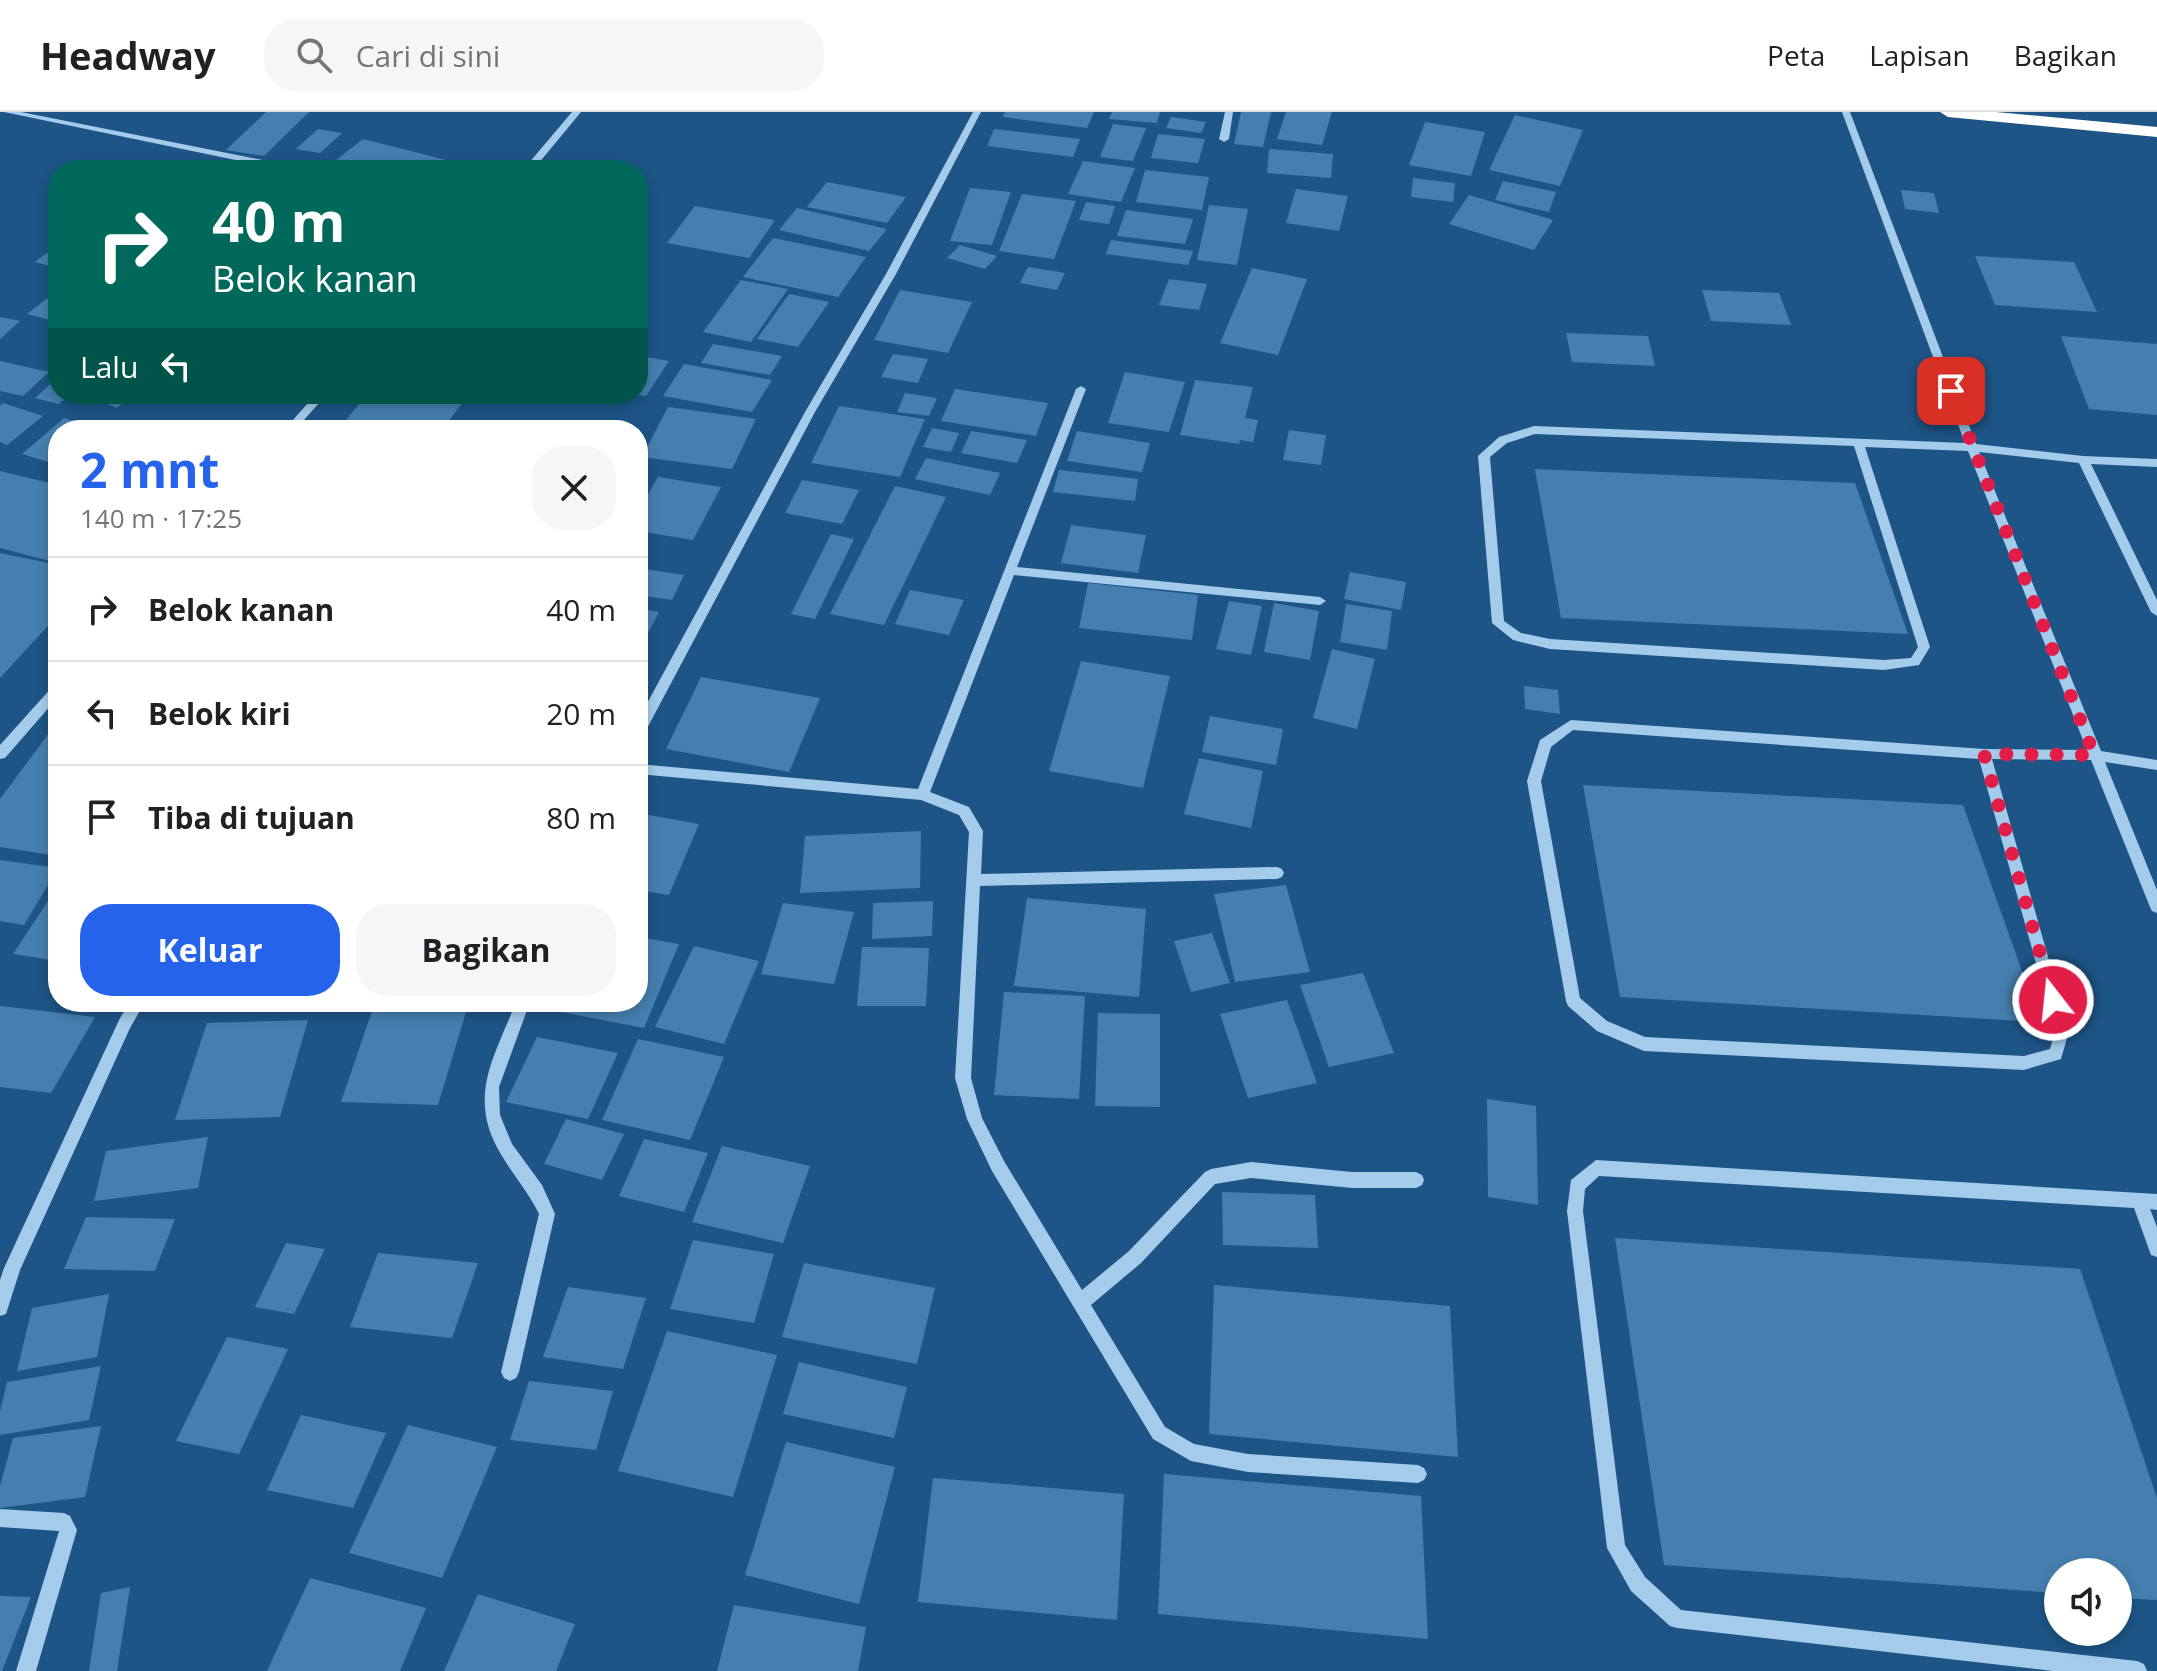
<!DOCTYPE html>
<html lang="id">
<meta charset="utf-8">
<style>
:root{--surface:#fff;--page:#f6f6f6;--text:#202124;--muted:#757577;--line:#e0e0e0;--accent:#2563eb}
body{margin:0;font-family:"Open Sans",sans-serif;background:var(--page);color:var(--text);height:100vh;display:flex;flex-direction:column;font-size:30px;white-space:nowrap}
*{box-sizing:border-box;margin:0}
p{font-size:26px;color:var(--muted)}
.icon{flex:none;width:44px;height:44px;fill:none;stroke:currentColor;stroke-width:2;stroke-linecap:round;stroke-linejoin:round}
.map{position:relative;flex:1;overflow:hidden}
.details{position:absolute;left:48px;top:308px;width:600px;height:592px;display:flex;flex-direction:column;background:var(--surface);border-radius:32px;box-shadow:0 4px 12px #0003}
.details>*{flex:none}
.guide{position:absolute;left:48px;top:48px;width:600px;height:244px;border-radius:32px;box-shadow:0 4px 12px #0003;background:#00695c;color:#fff;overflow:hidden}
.buttons{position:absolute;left:2044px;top:1446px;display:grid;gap:16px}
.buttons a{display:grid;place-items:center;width:88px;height:88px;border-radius:50%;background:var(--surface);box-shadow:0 4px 12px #0003;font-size:40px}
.pin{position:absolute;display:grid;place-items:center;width:68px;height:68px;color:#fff;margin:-34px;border-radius:16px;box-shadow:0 4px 12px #0006}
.me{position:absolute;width:88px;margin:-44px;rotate:344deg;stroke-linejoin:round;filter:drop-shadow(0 0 6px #0008)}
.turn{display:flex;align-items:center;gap:28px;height:168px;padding:0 32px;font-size:36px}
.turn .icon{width:104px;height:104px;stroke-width:2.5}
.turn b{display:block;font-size:56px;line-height:68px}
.then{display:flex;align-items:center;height:76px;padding:0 32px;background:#0003;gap:16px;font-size:30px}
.round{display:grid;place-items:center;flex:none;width:84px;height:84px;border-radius:32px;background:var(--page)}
.overview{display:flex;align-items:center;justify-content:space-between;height:136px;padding:0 32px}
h1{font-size:48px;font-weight:700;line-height:60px;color:var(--accent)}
.primary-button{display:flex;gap:16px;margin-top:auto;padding:16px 32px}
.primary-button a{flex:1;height:92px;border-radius:32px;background:var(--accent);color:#fff;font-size:32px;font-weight:700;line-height:92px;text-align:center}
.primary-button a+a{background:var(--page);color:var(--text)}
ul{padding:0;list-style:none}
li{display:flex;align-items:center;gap:24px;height:104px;padding:0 32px;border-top:2px solid var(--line)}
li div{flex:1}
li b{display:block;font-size:30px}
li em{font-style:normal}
header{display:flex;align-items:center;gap:48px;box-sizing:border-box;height:112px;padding:0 40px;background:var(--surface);border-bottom:2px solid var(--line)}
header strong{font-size:38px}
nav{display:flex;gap:44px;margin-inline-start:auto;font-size:28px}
.search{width:560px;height:72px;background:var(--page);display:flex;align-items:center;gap:20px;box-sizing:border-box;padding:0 28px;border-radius:32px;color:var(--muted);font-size:30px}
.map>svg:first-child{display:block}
</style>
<header>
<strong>Headway</strong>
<div class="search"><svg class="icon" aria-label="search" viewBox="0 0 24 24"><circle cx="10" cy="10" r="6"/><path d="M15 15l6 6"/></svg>Cari di sini</div>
<nav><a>Peta</a><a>Lapisan</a><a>Bagikan</a></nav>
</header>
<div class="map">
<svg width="2157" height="1559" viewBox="0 0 2157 1559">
<rect width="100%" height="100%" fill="#1d5586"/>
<g fill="#457faf">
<polygon points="266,0 309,0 264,44 226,38"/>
<polygon points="1005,0 1094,0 1087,16 1003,5"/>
<polygon points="1112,0 1160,0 1157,11 1109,7"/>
<polygon points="1241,0 1271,0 1263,35 1234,32"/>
<polygon points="1286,0 1332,0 1322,33 1277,27"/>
<polygon points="1515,3 1583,18 1560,74 1489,58"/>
<polygon points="1171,5 1206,10 1201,21 1166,16"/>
<polygon points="1425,10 1485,20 1471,64 1409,53"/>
<polygon points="1113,12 1146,16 1133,49 1100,45"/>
<polygon points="318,17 342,21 320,41 296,37"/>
<polygon points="994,17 1080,27 1073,45 987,34"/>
<polygon points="1158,22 1205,27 1198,51 1151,46"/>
<polygon points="363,27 454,50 445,58 370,58 335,49"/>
<polygon points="1269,37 1333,42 1331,66 1267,61"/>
<polygon points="1083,49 1135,56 1121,90 1068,82"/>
<polygon points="1145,58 1209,65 1202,98 1136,90"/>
<polygon points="1413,66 1455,71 1453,90 1411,85"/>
<polygon points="1503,69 1556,80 1549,100 1495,88"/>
<polygon points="827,70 906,85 887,111 807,95"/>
<polygon points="970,76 1011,80 992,133 950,129"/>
<polygon points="1296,77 1348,84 1339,119 1286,111"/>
<polygon points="1901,78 1934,81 1939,101 1905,97"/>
<polygon points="1022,82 1076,89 1054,147 999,139"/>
<polygon points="1469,83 1553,108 1534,138 1449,112"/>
<polygon points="1086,90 1115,94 1109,112 1079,108"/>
<polygon points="1209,93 1248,97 1237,153 1197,148"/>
<polygon points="695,94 775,108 749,146 667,131"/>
<polygon points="797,96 887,117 869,139 779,118"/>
<polygon points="1126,98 1193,107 1185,132 1117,124"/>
<polygon points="773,126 866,145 838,185 743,165"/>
<polygon points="1111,128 1193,139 1188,153 1106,142"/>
<polygon points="58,133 58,156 35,150"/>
<polygon points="960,133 997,144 985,157 947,146"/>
<polygon points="1975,144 2074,150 2097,200 1995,193"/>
<polygon points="1028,155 1065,161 1057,178 1020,171"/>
<polygon points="1252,156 1307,167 1278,243 1220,231"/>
<polygon points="1169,167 1207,172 1199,198 1159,193"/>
<polygon points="741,168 788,177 751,230 703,220"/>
<polygon points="58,178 58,210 27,202"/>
<polygon points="900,178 972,190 948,241 874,228"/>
<polygon points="1702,178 1779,181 1791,213 1711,209"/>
<polygon points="789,182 829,190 798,235 757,227"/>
<polygon points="0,205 20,209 0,227"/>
<polygon points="1566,221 1648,224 1655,254 1572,250"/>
<polygon points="2061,224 2157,232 2157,303 2089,297"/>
<polygon points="713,232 782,244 770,263 701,251"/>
<polygon points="893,242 928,247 918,271 881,265"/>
<polygon points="646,245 669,249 646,284 638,283 638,256"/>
<polygon points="0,249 49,260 23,284 0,279"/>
<polygon points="684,252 772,268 752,300 663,284"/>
<polygon points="1125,260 1185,270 1169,320 1108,311"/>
<polygon points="58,265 58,282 70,282 59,292 35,286"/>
<polygon points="1195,268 1253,275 1245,306 1258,308 1253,330 1240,328 1239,332 1180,323"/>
<polygon points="955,277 1048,291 1036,324 941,309"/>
<polygon points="905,281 937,286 929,304 897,300"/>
<polygon points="86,282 137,282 116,296"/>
<polygon points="367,282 469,282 442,318 338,318"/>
<polygon points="3,291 43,304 7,333 0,330 0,294"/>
<polygon points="839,294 925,307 900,365 811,351"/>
<polygon points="668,295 756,307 732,357 642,345"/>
<polygon points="64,306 103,318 58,318 58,353 22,342"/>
<polygon points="932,316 959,321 951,340 923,335"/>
<polygon points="1289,318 1326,323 1321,353 1283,348"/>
<polygon points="971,319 1027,328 1017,351 961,341"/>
<polygon points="1077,319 1150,331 1142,360 1067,349"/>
<polygon points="926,346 1000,361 990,383 915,367"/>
<polygon points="1535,357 1855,371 1908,522 1561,506"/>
<polygon points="1059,358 1138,367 1135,389 1053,380"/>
<polygon points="0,359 58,373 58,451 0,436"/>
<polygon points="658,365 721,375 693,428 638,419 638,400"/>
<polygon points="802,368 859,378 842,412 785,401"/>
<polygon points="895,374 946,385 884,513 830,502"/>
<polygon points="1071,413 1146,423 1138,461 1061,451"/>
<polygon points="831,422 854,427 815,507 791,502"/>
<polygon points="0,441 58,453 58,503 0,566"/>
<polygon points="638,456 684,463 672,488 638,483"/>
<polygon points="1350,460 1406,470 1401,498 1344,487"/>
<polygon points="1088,471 1198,483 1192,528 1079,516"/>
<polygon points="910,478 964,488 949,523 895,512"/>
<polygon points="1229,489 1262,494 1251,543 1216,537"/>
<polygon points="1274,491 1319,499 1310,548 1264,540"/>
<polygon points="1346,492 1392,499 1387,538 1340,530"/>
<polygon points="638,496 659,500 638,540"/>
<polygon points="1332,537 1375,547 1357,617 1313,606"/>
<polygon points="1081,549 1170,564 1143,676 1049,659"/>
<polygon points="701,565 820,586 789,660 666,637"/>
<polygon points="1524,574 1558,578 1560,602 1525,597"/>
<polygon points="1210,604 1283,617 1276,653 1202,640"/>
<polygon points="58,609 58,744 0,735 0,687"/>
<polygon points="1199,646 1263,659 1251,716 1184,702"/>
<polygon points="1583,673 1963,693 2040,910 1620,885"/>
<polygon points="638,701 699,712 669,783 638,778"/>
<polygon points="921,719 920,776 800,781 805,724"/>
<polygon points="0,748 58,756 24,813 0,809"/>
<polygon points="1286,773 1310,860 1235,870 1214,782"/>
<polygon points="54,780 58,781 58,849 13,842"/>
<polygon points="1027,786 1146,797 1139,885 1014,874"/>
<polygon points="933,789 932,824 872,827 873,791"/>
<polygon points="783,791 854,800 834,872 761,862"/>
<polygon points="1212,821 1230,871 1191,880 1174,829"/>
<polygon points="638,825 679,832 644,916 535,895 538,890 638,890"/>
<polygon points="694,834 759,849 724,932 655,915"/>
<polygon points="862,835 929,836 926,894 857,894"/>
<polygon points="1363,861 1394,941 1329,955 1300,873"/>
<polygon points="1004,880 1085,884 1079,987 994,983"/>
<polygon points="1287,888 1317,971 1248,986 1220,902"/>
<polygon points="375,890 469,890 438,993 341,990"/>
<polygon points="0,894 95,905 51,981 0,975"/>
<polygon points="1098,901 1160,902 1160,995 1095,994"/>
<polygon points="308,908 280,1005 175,1008 207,911"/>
<polygon points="537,925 618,941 588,1007 506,990"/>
<polygon points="638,927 724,945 690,1028 602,1008"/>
<polygon points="1487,987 1536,994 1538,1093 1488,1085"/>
<polygon points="566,1007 624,1022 602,1068 544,1052"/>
<polygon points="208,1025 198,1076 94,1089 106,1039"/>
<polygon points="644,1027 708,1041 684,1100 619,1084"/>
<polygon points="722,1034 810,1054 783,1131 692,1110"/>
<polygon points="1222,1080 1315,1083 1318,1136 1223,1133"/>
<polygon points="86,1105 175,1107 155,1159 64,1157"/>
<polygon points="1615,1126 2080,1157 2157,1386 2157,1488 2118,1486 2118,1460 2058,1460 2058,1481 1664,1453"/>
<polygon points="693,1128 774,1142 754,1211 670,1197"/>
<polygon points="286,1131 325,1137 294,1202 255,1195"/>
<polygon points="378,1141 478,1151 452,1226 350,1215"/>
<polygon points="804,1151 935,1176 917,1252 782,1225"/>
<polygon points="1214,1173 1450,1194 1458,1345 1209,1322"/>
<polygon points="568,1175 646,1186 623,1257 543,1245"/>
<polygon points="109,1182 97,1245 17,1259 32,1196"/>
<polygon points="667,1219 777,1243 733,1385 618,1359"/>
<polygon points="227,1225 288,1237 239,1342 176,1329"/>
<polygon points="799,1250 907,1275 894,1326 783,1302"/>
<polygon points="101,1254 89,1308 0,1323 0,1300 7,1270"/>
<polygon points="529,1269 613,1279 596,1338 510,1328"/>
<polygon points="301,1303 386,1321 353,1396 267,1378"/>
<polygon points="408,1313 497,1335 442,1466 349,1441"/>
<polygon points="101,1314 85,1385 0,1396 0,1374 13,1326"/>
<polygon points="786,1330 895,1355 859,1492 745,1463"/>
<polygon points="1164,1362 1421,1384 1428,1527 1158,1502"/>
<polygon points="933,1366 1124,1382 1117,1508 918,1490"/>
<polygon points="310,1466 426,1496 400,1559 267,1559"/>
<polygon points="130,1475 117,1559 89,1559 101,1481"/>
<polygon points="478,1482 575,1512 556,1559 444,1559"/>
<polygon points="0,1484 31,1485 2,1559 0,1559"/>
<polygon points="734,1493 866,1515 858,1559 717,1559"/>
</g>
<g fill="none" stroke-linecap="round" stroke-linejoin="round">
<g fill="#a5cbeb" fill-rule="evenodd">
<polygon points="4,0 21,0 298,55 303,58 284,58"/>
<polygon points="572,0 581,0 533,58 523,58"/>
<polygon points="973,0 981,0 896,162 815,300 643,624 638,625 638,608 805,300 886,162"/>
<polygon points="1225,0 1233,0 1229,27 1224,30 1219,27"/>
<path d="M1842,0H1850L1976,332L2083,344L2157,347V355L2091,352L2157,488V504L2151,500L2079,351L1979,340L2101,639L2157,648V658L2105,650L2157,778V801L2152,799L2150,795L2091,648L1992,647L2069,919L2061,947L2024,958L1644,939L1597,919L1568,894L1566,889L1527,669L1540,628L1571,608L1984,637L2087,638L1968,339L1865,335L1930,535L1919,553L1884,558L1550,537L1513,528L1492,511L1478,344L1499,325L1534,314L1965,331ZM1535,322L1854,334L1918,535L1911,546L1884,548L1550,527L1521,521L1504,509L1490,345L1507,331ZM1573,618L1979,647L2055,919L2050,937L2024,944L1645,925L1607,909L1580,886L1541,669L1551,635Z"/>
<polygon points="1081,274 1086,277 1017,455 1320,485 1326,489 1320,493 1014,463 930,680 969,695 983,719 981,762 1277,755 1282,757 1284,761 1282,765 1277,767 980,774 971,966 982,1006 1004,1049 1082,1178 1129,1139 1205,1060 1211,1057 1251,1050 1352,1060 1416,1060 1422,1063 1424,1068 1422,1073 1416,1076 1352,1076 1251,1066 1215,1072 1141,1151 1091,1193 1165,1315 1194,1332 1248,1342 1418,1353 1424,1356 1427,1362 1424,1368 1418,1371 1248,1360 1191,1349 1153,1327 992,1059 967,1007 955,966 969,720 959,703 921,688 638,662 638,652 918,677 1076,277"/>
<polygon points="316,282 327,282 295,318 284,318"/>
<polygon points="58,571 58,585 5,646 0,647 0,633 54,573"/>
<polygon points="130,890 145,890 130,916 20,1158 6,1202 0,1204 0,1168 4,1156 120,906"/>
<path d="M516,890H530L499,975L500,1003L512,1032L542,1073L555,1102L519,1260L516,1266L510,1269L504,1266L501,1260L539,1102C529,1081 514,1064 502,1044C466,986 494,946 516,890Z"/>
<polygon points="1596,1048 2157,1082 2157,1098 2150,1097 2157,1115 2157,1145 2151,1143 2134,1096 1599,1064 1585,1077 1583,1099 1625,1433 1645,1465 1681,1498 2137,1549 2144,1552 2147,1559 2053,1559 1677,1516 1670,1514 1631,1479 1607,1436 1567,1099 1571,1068"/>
<polygon points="0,1397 64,1401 70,1404 77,1418 36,1559 16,1559 59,1419 0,1415"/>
</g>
<polygon fill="#fff" fill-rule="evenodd" points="1940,0 1996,0 2157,15 2157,25 1948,5"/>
</g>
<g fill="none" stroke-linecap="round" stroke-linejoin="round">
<polyline stroke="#e11d48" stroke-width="14" stroke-dasharray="0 25.2" points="1951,279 2094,643 1984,642 2053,888"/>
</g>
</svg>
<div class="buttons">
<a><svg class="icon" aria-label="sound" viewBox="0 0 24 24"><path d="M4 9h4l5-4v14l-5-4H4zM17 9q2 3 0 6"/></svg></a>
</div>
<div class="pin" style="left:1951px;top:279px;background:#d93025"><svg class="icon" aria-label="arrive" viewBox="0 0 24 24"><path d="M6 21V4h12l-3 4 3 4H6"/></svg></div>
<svg class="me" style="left:2053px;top:888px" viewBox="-20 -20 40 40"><circle r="17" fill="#e11d48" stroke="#fff" stroke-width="3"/><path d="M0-11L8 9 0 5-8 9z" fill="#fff"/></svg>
<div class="guide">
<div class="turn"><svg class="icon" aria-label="right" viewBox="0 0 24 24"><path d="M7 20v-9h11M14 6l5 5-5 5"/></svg><div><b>40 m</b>Belok kanan</div></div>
<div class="then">Lalu<svg class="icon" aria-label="left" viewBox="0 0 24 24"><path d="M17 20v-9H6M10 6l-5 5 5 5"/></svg></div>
</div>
<section class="details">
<div class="overview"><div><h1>2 mnt</h1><p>140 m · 17:25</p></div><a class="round"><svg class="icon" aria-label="close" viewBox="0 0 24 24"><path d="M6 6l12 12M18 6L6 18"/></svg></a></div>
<ul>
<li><svg class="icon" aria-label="right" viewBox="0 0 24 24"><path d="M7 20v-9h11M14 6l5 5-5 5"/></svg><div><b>Belok kanan</b></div><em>40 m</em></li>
<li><svg class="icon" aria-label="left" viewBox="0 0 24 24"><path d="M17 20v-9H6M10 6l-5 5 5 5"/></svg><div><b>Belok kiri</b></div><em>20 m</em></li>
<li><svg class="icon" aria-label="arrive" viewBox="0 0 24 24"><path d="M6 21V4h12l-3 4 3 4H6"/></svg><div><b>Tiba di tujuan</b></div><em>80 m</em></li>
</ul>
<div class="primary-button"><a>Keluar</a><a>Bagikan</a></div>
</section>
</div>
